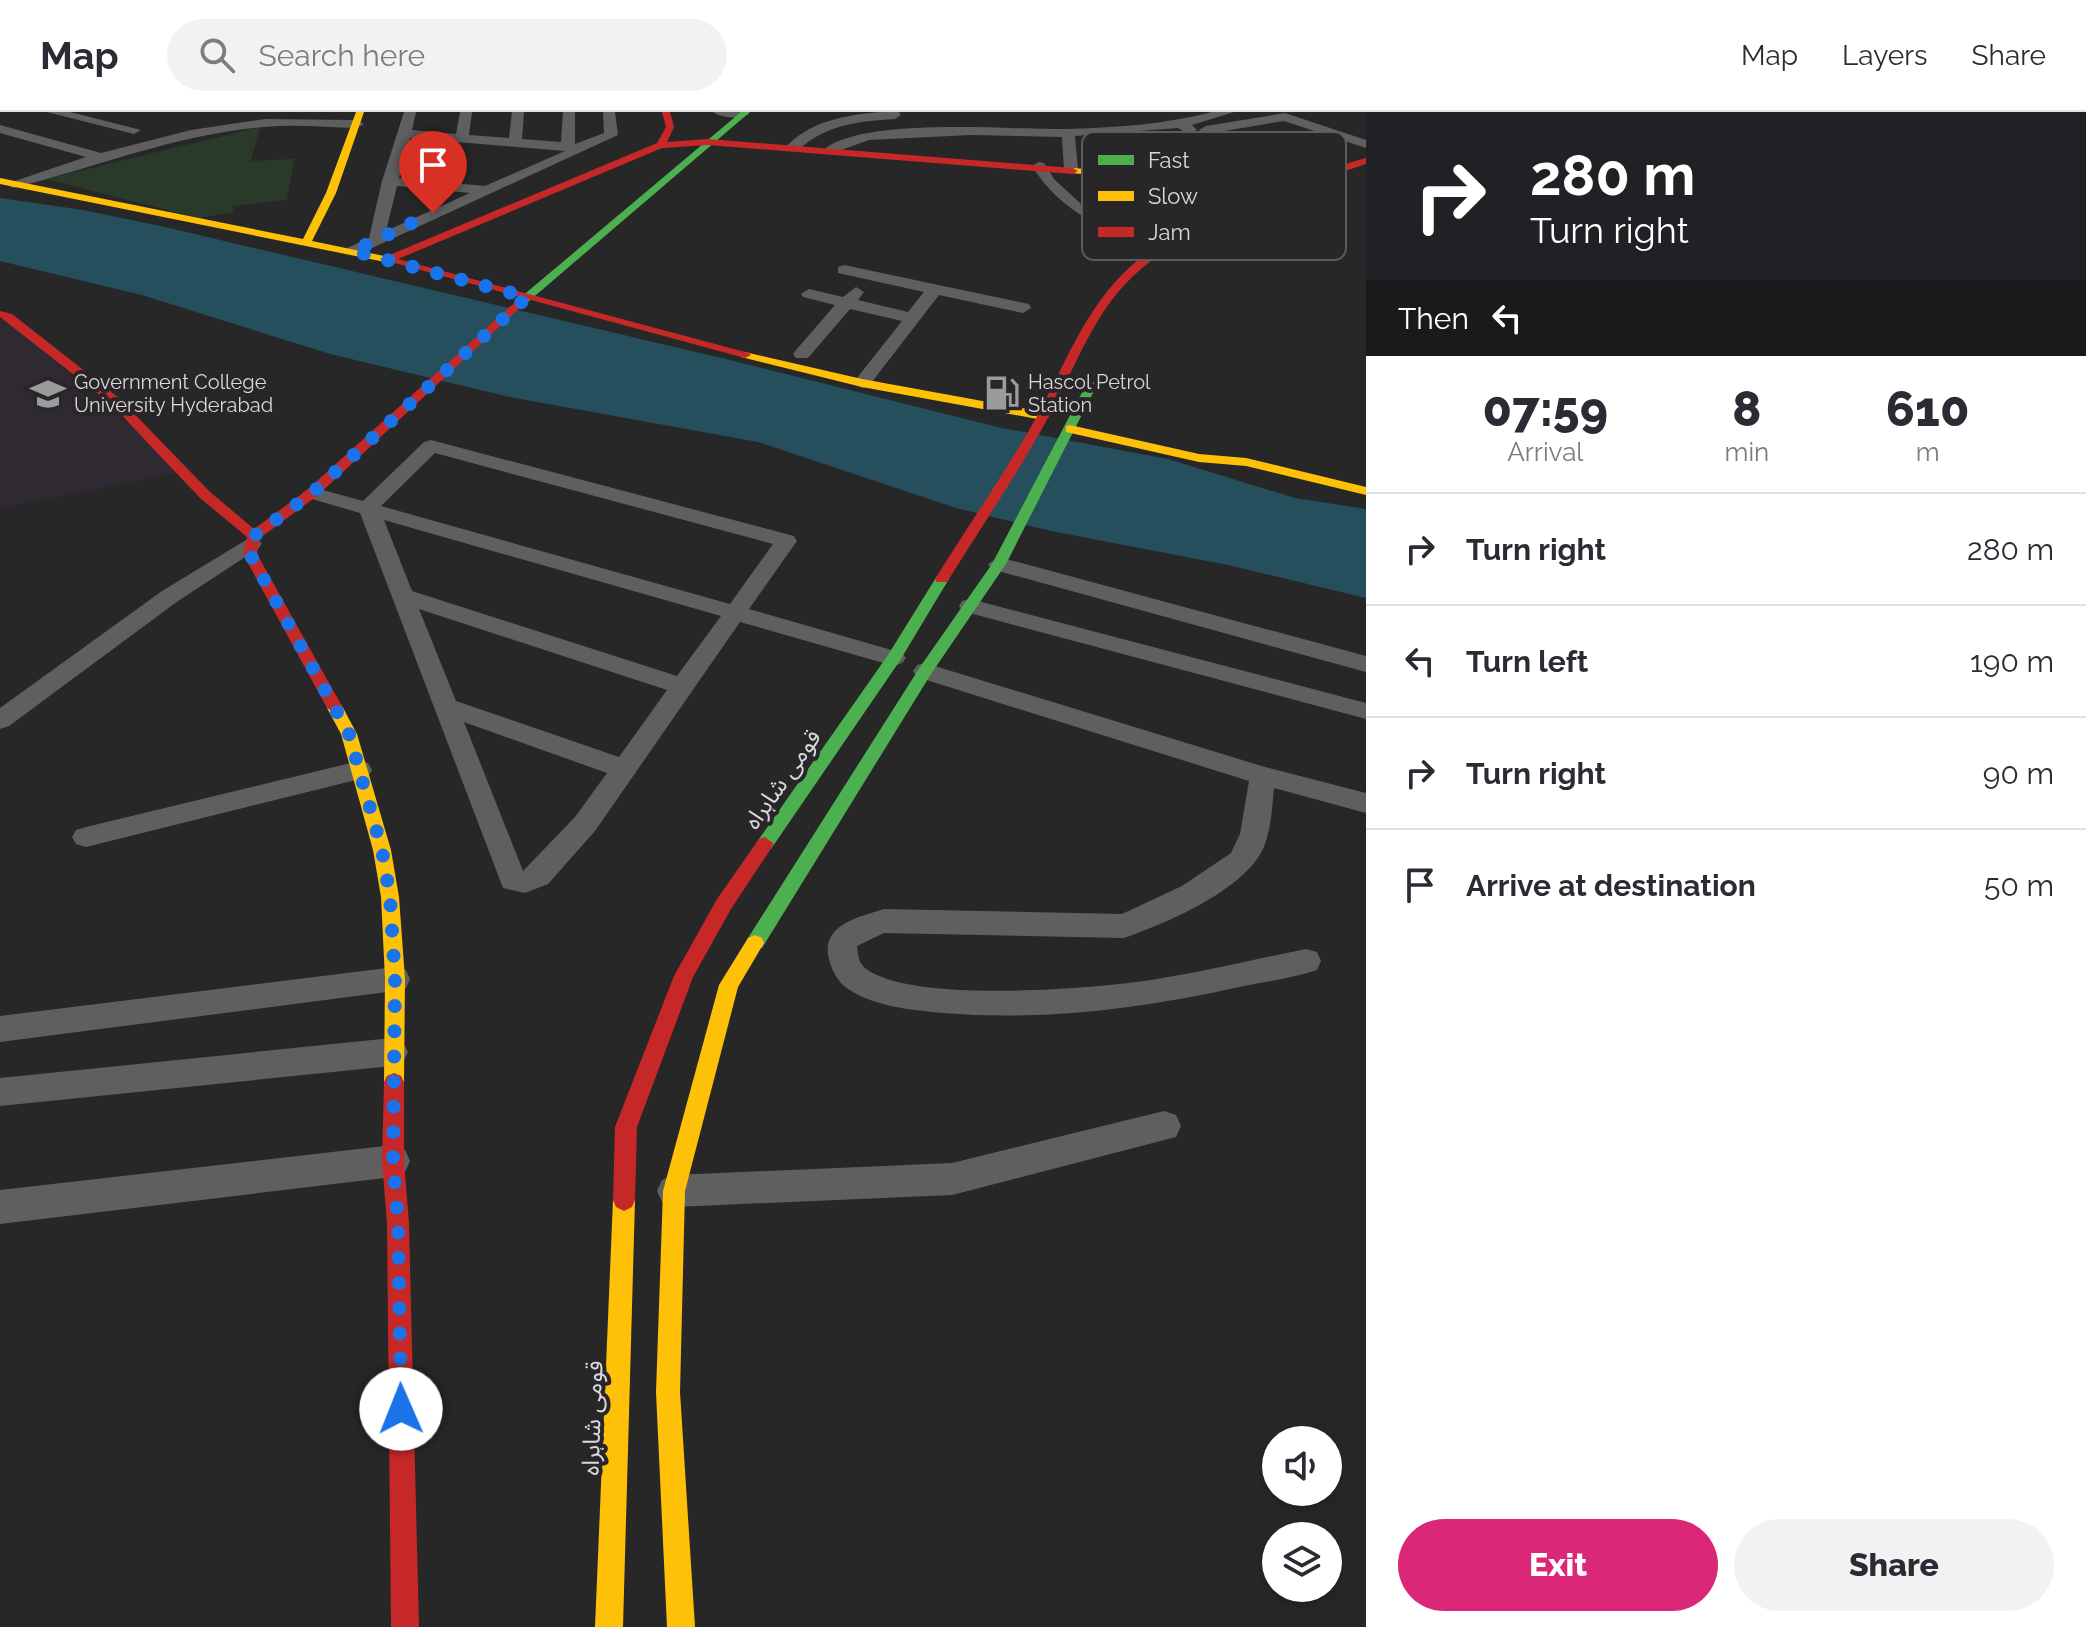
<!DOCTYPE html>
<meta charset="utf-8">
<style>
:root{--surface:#fff;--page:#f2f2f3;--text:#2b2b33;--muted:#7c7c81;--line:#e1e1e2;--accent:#db2777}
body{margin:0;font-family:Raleway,"Noto Sans Arabic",sans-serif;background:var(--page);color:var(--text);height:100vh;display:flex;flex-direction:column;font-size:30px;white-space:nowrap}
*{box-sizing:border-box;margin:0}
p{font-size:26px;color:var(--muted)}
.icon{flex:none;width:44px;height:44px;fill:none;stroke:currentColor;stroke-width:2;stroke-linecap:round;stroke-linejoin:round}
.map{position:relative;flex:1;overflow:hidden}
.panel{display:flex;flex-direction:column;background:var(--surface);width:720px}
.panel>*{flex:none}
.guide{background:#202124;color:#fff;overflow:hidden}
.buttons{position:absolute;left:1262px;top:1314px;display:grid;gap:16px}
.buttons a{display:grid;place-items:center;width:80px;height:80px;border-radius:50%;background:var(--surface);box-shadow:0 4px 12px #0003;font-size:40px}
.pin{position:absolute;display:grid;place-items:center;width:68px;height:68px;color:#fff;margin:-82px -34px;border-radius:50% 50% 50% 0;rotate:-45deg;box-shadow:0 0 8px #0007}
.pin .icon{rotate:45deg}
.me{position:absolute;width:88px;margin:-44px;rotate:359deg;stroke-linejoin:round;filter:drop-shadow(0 0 6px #0008)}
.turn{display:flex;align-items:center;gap:28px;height:168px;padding:0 32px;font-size:36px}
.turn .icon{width:104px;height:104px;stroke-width:2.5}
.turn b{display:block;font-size:56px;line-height:68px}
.then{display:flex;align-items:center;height:76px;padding:0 32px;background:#0003;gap:16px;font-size:30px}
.eta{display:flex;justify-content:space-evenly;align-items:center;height:136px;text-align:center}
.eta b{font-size:48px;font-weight:800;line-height:56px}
.primary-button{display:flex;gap:16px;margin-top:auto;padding:16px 32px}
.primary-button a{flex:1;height:92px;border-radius:48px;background:var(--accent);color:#fff;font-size:32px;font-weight:800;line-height:92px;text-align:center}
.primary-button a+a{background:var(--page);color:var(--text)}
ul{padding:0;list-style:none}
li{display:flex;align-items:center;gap:24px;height:112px;padding:0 32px;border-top:2px solid var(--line)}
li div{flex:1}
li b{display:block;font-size:30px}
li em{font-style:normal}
header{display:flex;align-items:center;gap:48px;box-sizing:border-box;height:112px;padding:0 40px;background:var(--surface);border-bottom:2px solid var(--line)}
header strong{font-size:38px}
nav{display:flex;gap:44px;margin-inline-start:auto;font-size:28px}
.search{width:560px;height:72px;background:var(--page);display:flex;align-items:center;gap:20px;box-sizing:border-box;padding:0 28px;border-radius:44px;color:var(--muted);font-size:30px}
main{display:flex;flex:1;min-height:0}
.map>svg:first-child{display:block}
</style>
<header>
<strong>Map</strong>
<div class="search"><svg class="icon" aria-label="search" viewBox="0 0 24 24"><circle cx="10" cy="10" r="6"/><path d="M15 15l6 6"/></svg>Search here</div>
<nav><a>Map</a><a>Layers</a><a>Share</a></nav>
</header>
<main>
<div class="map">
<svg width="1366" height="1515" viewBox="0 0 1366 1515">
<rect width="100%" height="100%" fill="#282728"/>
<polygon fill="#2f2a32" points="0,202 183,360 0,396"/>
<polygon fill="#293a2b" points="260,15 251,49 294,47 287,88 232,94 234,100 198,106 46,67"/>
<polygon fill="#254f5c" points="0,86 83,98 165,115 730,248 1002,316 1168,347 1295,386 1366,397 1366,486 1228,453 1051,419 956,396 758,330 510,285 330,242 142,183 0,149"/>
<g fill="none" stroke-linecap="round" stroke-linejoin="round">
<g fill="#5f5f5f" fill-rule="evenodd">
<polygon points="47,0 70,0 141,18 134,22"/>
<path d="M404,0H416L412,18L456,22L460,0H472L469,23L509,26L512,0H524L522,27L561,30L563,0H575V32L604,21L603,0H615L618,23L359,142H347V136L369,126L382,69ZM410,26L565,39L485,74L399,66ZM397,74L470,81L386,119Z"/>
<path d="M713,0H748L749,2C741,8 721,6 713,0Z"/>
<path d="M881,0H899L901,3L895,7C858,9 825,13 797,39L785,36C809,9 846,3 881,0Z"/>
<path d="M1212,0H1234L1192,13L1196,17L1202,49L1195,53L1188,49L1183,19L1178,16L1075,24L1078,57L1071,61L1064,57L1062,25L971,23L869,28L830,42L823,38C864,4 1011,18 1066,17C1114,16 1166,12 1212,0Z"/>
<polygon points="1285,1 1366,28 1366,36 1284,9 1206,22 1199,18 1206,14"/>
<path d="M265,7L357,8L364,12L357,16C326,15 295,12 264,15C177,22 97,55 13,76L6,72L86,45L0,21V13L101,41L191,18Z"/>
<path d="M1039,50L1044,51L1054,67L1081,92L1168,135L1160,140L1155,138C1106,118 1061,101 1032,54Z"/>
<polygon points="844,153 1029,192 1031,196 1023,201 939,183 868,275 862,276 853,271 902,209 850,197 808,246 796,246 793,242 796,238 835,193 803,185 801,182 809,177 843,185 856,175 864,180 858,188 908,200 924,180 838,161 838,155"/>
<path d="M431,328L794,424L797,429L749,497L902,541L906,546L902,551L894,554L740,510L595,719L548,772L525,781L503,776L360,401L305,385L302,381L312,375L363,389L424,330ZM435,341L773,432L730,492L381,394ZM384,408L721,504L677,564L412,479ZM419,497L667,578L619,645L456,589ZM464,610L607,661L575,705L523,759Z"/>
<polygon points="251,425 262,431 259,436 178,489 9,614 0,617 0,596 162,479"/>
<polygon points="999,445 1366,544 1366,560 991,457 988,452"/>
<polygon points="970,487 1366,591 1366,607 962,499 959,494 962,489"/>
<path d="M925,551L1265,655L1366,681V701L1274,676C1272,696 1271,719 1263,737C1244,778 1165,812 1124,826L884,821L857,834C858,842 858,850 865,856C909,891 1081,877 1137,870C1194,862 1250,848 1306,837L1317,840L1321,849L1317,858C1292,866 1265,870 1239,875C1142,897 1043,909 943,901C911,898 869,894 844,874C837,868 831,856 829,847C820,813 859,805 884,797L1122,802L1182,774L1231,741L1240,722L1249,669L917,565L913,559L917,553Z"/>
<polygon points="359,649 368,651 372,658 368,665 86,735 76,732 72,725 76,718 86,715"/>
<polygon points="395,855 406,858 410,867 406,876 395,879 0,930 0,904"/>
<polygon points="392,926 403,930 408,940 403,950 392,954 0,994 0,966"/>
<polygon points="1164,999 1176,1003 1181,1014 1176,1025 952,1083 674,1095 662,1090 657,1079 662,1068 674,1063 952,1051"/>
<polygon points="393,1033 405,1038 410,1049 405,1060 393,1065 0,1112 0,1078"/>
</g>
<g fill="#4caf50" fill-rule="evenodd">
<polygon points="741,0 750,0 522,195 514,195 514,191"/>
<polygon points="1088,269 1098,271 1006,452 931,562 762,836 748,836 746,831 748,826 920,555 992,452"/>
<polygon points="942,463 949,467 899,550 771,737 759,737 756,732 759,727 888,543 937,464"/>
</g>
<g fill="#ffc107" fill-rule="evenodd">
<polygon points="356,0 364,0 336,81 312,129 389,145 390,147 385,150 0,72 0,66 303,127 326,81"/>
<polygon points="1073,56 1219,67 1264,66 1334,57 1339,60 1264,72 1219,73 1070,61"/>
<polygon points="745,240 862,267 1043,300 1049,304 1043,308 862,275 741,245 739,243"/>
<polygon points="1070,313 1199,342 1246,346 1366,375 1366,383 1246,354 1199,350 1066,320 1066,314"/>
<polygon points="335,591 341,592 357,622 391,738 399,785 405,867 404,970 401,976 394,979 387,976 384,970 385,867 381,785 373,738 341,622 327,596"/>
<polygon points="755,823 762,826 764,831 738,875 685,1079 680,1280 695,1515 667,1515 656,1280 663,1079 719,873 748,826"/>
<polygon points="624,1077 632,1081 635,1088 623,1515 595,1515 613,1088 616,1081"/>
</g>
<g fill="#c62828" fill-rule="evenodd">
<polygon points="662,0 670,0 674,15 667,30 708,27 1073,56 1078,59 1073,62 708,33 662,36 398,147 749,241 751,243 745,246 380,147 657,31 666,15"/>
<path d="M1366,46V52C1288,78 1205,102 1141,157C1095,195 1076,255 1048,306C1018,361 982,414 949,467L947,470H937L935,467C968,414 1004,362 1035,308C1064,255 1085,195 1131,154C1194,98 1286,69 1366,46Z"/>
<polygon points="514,191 523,193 317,384 260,426 257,442 343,596 335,601 327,596 243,442 247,425 200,386 111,292 0,205 0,199 12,202 119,286 210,380 254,417 307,378"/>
<polygon points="765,725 774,732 731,797 693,865 637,1015 635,1088 632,1095 624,1099 616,1095 613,1088 615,1015 674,864 717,787 759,727"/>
<polygon points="394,961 401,964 404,970 404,1049 409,1111 419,1515 391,1515 387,1111 382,1049 384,970 387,964"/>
</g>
</g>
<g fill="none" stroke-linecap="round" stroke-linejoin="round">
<polyline stroke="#1a73e8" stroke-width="14" stroke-dasharray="0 25.2" points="401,1297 398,1111 393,1049 395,867 390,785 382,738 349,622 250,442 254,424 312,381 527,185 353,139 433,101"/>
</g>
<defs>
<g id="fuel-bare" transform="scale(2.76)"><path d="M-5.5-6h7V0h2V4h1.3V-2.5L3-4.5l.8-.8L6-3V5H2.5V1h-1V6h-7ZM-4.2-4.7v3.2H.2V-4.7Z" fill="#9b9a9c" stroke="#282629" stroke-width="2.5" paint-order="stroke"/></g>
<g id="university-bare" transform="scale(2.76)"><path d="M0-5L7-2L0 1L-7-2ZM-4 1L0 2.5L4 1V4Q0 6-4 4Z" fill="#9b9a9c" stroke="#282629" stroke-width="2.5" paint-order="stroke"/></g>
</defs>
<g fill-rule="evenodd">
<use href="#fuel-bare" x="1002" y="281"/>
<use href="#university-bare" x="48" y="282"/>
</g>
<g text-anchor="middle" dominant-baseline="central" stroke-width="8" stroke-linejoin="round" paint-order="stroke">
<g font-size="20" fill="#d9d8da" stroke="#282629" text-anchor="start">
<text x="74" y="270">Government College<tspan x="74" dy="23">University Hyderabad</tspan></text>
<text x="1028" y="270">Hascol Petrol<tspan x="1028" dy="23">Station</tspan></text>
</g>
<g font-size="24" fill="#d9d8da" stroke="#282629">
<text transform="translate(782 667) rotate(-55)">قومی شاہراہ</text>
<text transform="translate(592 1306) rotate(-88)">قومی شاہراہ</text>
</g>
</g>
<rect x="1082" y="20" width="264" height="128" rx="12" fill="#282629" stroke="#5d5b5e" stroke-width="2"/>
<rect x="1098" y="43" width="36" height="10" fill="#4caf50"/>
<rect x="1098" y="79" width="36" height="10" fill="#ffc107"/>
<rect x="1098" y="115" width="36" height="10" fill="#c62828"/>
<g font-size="22" fill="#d9d8da">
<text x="1148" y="56">Fast</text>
<text x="1148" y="92">Slow</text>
<text x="1148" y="128">Jam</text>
</g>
</svg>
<div class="buttons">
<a><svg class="icon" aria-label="sound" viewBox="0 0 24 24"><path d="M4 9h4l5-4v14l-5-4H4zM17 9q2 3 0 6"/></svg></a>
<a><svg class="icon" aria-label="layers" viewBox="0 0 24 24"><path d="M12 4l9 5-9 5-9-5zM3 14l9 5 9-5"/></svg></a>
</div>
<div class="pin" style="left:433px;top:101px;background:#d93025"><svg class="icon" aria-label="arrive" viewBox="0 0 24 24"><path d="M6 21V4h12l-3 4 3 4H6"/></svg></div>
<svg class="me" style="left:401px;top:1297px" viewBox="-20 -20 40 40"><circle r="19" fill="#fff"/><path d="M0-13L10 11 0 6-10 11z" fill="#1a73e8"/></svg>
</div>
<section class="panel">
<div class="guide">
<div class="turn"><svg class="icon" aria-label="right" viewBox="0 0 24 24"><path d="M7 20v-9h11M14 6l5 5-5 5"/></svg><div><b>280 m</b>Turn right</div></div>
<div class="then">Then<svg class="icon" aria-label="left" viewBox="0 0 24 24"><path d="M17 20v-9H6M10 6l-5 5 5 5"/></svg></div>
</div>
<div class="eta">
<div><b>07:59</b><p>Arrival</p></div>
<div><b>8</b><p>min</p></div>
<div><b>610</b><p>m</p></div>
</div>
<ul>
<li><svg class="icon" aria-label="right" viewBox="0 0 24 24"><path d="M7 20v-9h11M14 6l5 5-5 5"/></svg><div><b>Turn right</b></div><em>280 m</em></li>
<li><svg class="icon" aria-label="left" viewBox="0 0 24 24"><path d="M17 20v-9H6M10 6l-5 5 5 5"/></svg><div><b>Turn left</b></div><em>190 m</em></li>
<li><svg class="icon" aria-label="right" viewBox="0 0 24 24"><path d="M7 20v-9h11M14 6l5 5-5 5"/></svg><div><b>Turn right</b></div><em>90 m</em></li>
<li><svg class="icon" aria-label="arrive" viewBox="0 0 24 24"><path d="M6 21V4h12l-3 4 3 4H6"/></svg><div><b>Arrive at destination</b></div><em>50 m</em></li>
</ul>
<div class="primary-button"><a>Exit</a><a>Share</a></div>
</section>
</main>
